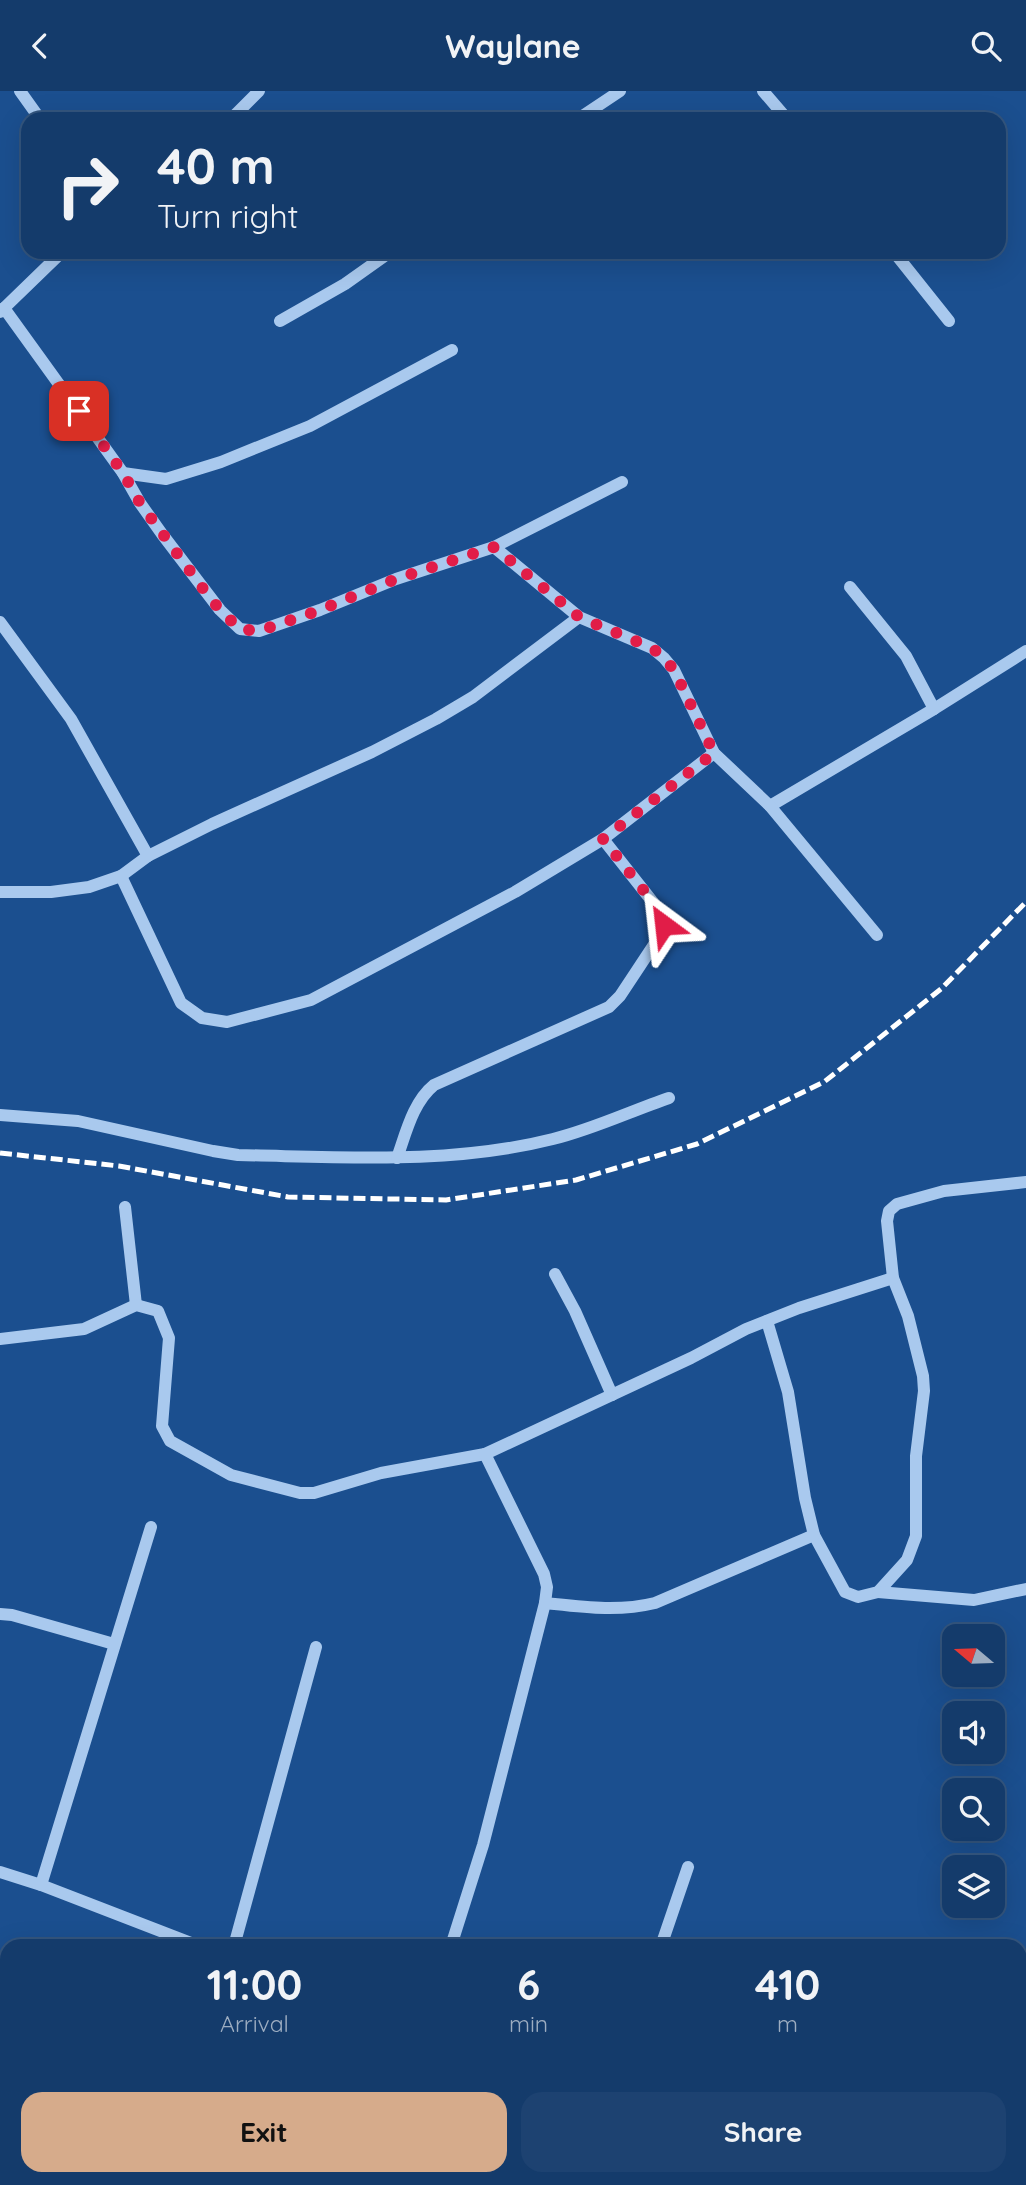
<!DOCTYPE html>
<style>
:root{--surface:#143b6b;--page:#1d4271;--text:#f1f3f6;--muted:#9dadc1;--line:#33557e;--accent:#d6ab8b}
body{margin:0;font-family:Quicksand,sans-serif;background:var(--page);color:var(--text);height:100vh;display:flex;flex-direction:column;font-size:26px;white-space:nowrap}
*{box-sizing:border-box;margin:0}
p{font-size:23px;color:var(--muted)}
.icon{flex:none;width:38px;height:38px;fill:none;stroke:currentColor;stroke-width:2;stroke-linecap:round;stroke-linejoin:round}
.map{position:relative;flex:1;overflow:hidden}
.panel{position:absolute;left:0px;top:1848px;width:1027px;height:247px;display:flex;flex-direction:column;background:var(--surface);border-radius:21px 21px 0 0;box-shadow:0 7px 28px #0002,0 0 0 2px var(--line)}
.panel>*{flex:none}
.hud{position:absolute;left:21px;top:21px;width:985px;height:147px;border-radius:21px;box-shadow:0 7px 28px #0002,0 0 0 2px var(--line);background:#143b6b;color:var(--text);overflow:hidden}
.needle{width:46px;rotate:289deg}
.tools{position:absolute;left:942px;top:1533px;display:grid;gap:14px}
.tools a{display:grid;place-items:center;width:63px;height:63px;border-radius:14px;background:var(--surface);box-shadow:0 7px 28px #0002,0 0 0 2px var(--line);font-size:35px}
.pin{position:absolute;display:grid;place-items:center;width:60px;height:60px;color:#fff;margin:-30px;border-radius:14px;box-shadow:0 4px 10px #0006}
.me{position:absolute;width:77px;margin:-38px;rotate:330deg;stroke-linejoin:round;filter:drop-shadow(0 0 5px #0008)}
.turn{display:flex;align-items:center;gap:24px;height:147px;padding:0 21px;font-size:32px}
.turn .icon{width:91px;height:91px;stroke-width:2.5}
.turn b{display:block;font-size:49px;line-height:60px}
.eta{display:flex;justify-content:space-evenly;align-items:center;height:119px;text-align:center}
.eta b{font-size:42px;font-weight:800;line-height:49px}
.action{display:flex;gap:14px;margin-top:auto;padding:14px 21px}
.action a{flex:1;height:80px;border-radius:21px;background:var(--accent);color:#111;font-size:28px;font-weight:800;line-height:80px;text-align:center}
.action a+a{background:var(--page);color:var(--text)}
header{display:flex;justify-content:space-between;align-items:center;height:91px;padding:0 21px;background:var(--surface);font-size:32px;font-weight:800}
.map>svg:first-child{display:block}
</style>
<header><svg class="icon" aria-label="back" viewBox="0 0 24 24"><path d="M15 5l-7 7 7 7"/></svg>Waylane<svg class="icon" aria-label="search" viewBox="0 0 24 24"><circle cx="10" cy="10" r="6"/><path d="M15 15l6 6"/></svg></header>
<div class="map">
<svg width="1026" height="2094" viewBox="0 0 1026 2094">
<rect width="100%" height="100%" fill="#1b4f8f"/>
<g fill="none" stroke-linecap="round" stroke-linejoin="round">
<g stroke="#a9c9ee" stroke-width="12">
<polyline points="20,0 40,28"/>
<polyline points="763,0 787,28"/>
<polyline points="231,28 259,0"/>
<polyline points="578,28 620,0"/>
<polyline points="894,161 949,230"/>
<polyline points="4,217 123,382 140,412 162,443 220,519 240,538 259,540 320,519 396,488 494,456 622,391"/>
<polyline points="0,221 62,161"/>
<polyline points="280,230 345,193 390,161"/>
<polyline points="123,382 166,388 221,371 310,335 452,259"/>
<polyline points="494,456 579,526 652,557 664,567 674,579 714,662 770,715 934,618 1026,560"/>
<polyline points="850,496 906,565 934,618"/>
<polyline points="0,531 71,628 148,765"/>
<polyline points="770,715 877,844"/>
<polyline points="121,785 181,912 202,927 227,931 311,909 515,801 603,748 714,662"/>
<polyline points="0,801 51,801 89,796 121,785 148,765 212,733 372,661 436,628 473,606 579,526"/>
<path d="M0,1024L78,1030L213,1060L238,1064C343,1066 450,1074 553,1048C591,1039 631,1020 669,1007"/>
<path d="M397,1067C406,1042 413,1011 434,994L609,916L620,905L661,843L664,833L663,824L603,748"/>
<polyline points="125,1116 136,1214"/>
<polyline points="555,1183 575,1220 612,1304"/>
<polyline points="767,1230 788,1301 805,1407 814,1444 845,1501 858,1506 878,1501 907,1469 916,1445 916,1365 924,1300 923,1285 908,1225 893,1187 887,1130 889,1120 897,1113 944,1100 1026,1091"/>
<polyline points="0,1248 84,1238 136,1214 158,1220 169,1247 162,1335 170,1350 231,1384 300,1402 314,1402 381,1382 485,1363 691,1267 746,1238 799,1217 893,1187"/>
<polyline points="878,1501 974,1509 1026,1498"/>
<path d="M545,1512C583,1516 618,1521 655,1512L814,1444"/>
<polyline points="0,1523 12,1524 114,1553"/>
<polyline points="0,1781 41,1794 199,1855"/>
<polyline points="41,1794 151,1436"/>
<polyline points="234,1855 316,1556"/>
<polyline points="451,1855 483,1754 545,1512 547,1496 544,1483 485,1363"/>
<polyline points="661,1855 688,1776"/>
<polyline points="0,1996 7,1997"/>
<polyline points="287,2088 304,2094"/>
<polyline points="372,2094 375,2088"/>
<polyline points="594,2094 596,2088"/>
<polyline points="1024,2094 1026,2092"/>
</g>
<polyline stroke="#fff" stroke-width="5" stroke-dasharray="12 5" stroke-linecap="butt" points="0,1062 119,1075 288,1106 446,1109 576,1089 697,1053 824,991 941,898 1026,811"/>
</g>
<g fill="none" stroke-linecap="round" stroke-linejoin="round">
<polyline stroke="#e11d48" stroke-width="12" stroke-dasharray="0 21.6" points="79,320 123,382 140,412 201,495 220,519 240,538 259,540 320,519 396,488 494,456 579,526 652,557 664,567 674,579 714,662 603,748 663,824 664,834"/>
</g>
</svg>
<div class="tools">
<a><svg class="needle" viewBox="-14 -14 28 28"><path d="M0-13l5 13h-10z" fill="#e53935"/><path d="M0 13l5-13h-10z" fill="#9dadc1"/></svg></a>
<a><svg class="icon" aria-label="sound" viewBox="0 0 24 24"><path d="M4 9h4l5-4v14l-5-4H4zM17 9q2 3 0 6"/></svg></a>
<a><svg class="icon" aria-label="search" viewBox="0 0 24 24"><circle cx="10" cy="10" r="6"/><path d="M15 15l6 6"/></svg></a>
<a><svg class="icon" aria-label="layers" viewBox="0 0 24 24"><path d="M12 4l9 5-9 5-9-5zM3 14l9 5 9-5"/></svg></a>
</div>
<div class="pin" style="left:79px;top:320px;background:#d93025"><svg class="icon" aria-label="arrive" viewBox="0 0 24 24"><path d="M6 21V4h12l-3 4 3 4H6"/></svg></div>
<svg class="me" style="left:664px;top:834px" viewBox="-20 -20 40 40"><path d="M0-17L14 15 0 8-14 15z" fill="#e11d48" stroke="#fff" stroke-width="4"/></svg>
<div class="hud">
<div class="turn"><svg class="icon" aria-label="right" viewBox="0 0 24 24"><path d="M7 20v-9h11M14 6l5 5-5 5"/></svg><div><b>40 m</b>Turn right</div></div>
</div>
<section class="panel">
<div class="eta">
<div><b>11:00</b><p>Arrival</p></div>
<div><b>6</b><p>min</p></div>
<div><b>410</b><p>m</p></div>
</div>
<div class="action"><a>Exit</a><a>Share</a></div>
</section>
</div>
